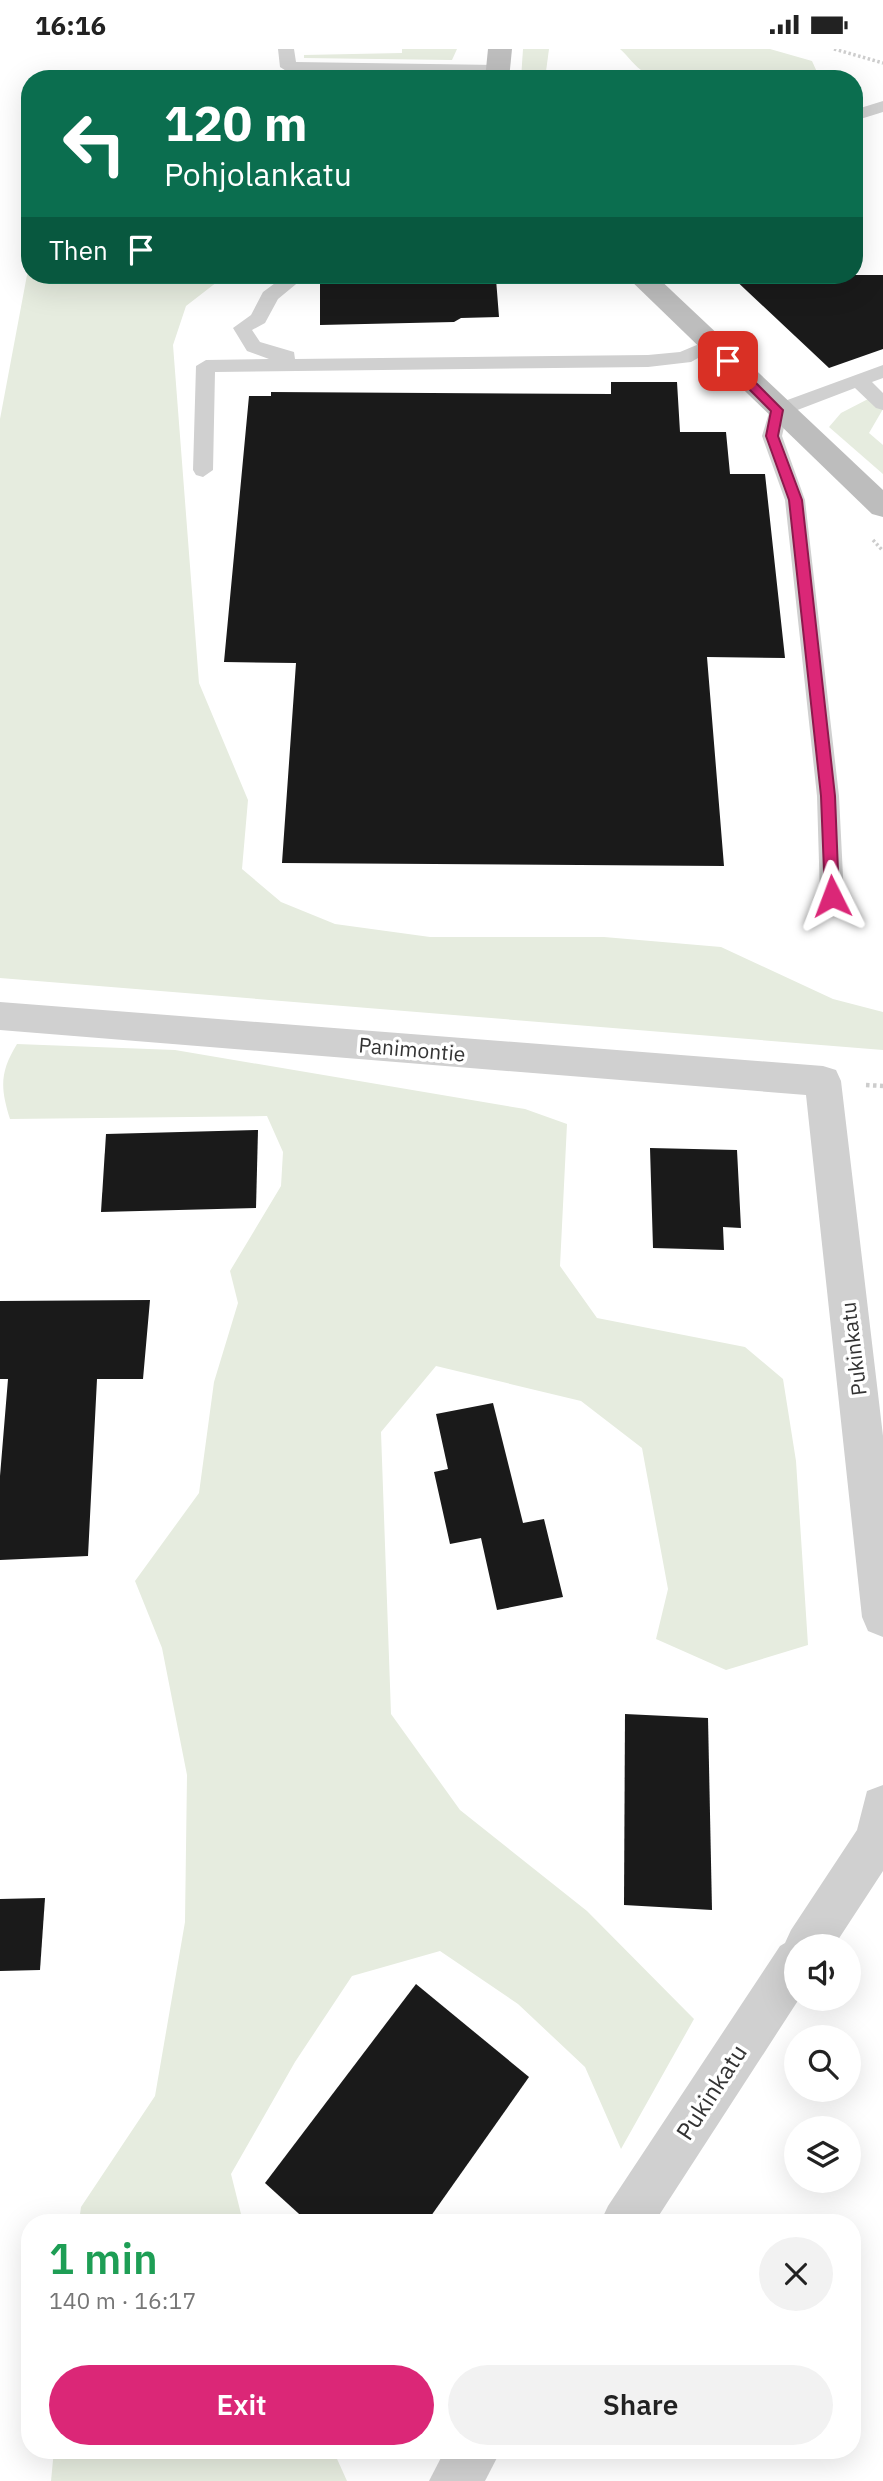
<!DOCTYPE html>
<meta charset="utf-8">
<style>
:root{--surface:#fff;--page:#f2f2f2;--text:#222;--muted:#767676;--accent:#db2777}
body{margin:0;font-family:"IBM Plex Sans",sans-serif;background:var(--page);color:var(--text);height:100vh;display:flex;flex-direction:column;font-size:26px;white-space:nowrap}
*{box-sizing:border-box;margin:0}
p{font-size:23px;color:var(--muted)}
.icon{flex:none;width:38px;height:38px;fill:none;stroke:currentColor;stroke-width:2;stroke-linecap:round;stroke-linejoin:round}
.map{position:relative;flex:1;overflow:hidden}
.drawer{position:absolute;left:21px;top:2165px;width:840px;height:245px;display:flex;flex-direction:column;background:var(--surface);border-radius:28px;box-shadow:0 7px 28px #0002}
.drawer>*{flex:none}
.banner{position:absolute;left:21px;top:21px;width:842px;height:214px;border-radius:28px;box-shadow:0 7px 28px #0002;background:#0b6e4f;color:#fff;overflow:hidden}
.tools{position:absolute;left:784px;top:1885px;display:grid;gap:14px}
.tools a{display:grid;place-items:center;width:77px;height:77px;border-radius:50%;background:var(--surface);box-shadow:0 7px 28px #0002;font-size:35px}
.pin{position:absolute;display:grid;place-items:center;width:60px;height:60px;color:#fff;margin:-30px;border-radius:14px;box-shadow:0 4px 10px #0006}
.me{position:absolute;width:77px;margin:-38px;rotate:357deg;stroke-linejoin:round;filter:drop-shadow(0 0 5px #0008)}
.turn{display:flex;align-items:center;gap:24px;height:147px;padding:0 28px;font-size:32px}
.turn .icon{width:91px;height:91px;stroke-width:2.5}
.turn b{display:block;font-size:49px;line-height:60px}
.then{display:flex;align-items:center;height:66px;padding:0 28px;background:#0003;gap:14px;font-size:26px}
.round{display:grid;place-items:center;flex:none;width:74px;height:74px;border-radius:37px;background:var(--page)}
.headline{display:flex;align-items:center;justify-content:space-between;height:119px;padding:0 28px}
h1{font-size:42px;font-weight:600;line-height:52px;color:#1e9e55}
.action{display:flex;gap:14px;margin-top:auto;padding:14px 28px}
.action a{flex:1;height:80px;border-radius:42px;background:var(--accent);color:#fff;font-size:28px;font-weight:600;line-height:80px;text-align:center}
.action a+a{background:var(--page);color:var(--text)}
.status{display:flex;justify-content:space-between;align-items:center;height:49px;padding:0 35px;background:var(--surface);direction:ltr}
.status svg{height:19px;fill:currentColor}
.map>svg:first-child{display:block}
</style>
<div class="status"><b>16:16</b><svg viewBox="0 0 49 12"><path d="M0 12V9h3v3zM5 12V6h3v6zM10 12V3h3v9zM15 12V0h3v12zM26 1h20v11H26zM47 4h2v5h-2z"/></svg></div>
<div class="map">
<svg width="883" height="2432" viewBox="0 0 883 2432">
<rect width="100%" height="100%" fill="#fff"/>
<g fill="#e6ecdf">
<polygon points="402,0 457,0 452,11 304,9 304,6 402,4"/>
<polygon points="523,0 549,0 545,30 521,30"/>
<path d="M620,0H770L812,12L817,23C790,31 665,37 644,23C635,18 628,7 620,0Z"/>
<polygon points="30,210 30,226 215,226 217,233 186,257 173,296 199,634 248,751 242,820 281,853 335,875 430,888 604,888 721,898 833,950 883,963 883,1001 0,929 0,370"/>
<polygon points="870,349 883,360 869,384 883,396 883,425 829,378 841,364"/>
<path d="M17,995L175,1001L525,1060L567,1075L560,1217L597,1269L745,1298L783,1330L796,1412L808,1596L726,1621L656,1590L668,1540L642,1399L581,1352L436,1317L381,1383L391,1665L460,1761L587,1862L694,1970L621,2100L585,2018L518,1955L440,1902L352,1927L295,2013L231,2125L243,2173H79L81,2158L155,2047L185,1873L187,1726L162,1599L135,1532L199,1444L214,1333L238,1254L230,1222L281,1137L283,1103L267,1067L10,1070C0,1038 0,1023 17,995Z"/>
<polygon points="54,2401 333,2401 347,2432 51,2432"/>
</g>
<g fill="#1a1a1a">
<polygon points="418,226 486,226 486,230 496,230 499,268 461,269 454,273 320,276 320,233 418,230"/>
<polygon points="730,226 883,226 883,300 829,319"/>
<polygon points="611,333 677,333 680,383 726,383 730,425 765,425 785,609 707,608 724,817 282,814 296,614 224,613 249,347 271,347 271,343 611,345"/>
<polygon points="258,1081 256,1159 101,1163 106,1085"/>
<polygon points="650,1099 737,1101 741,1179 723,1178 724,1201 653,1199"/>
<polygon points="150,1251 143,1330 97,1330 88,1507 0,1511 0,1427 8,1330 0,1330 0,1252"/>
<polygon points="493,1354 523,1474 544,1470 563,1548 497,1561 481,1489 450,1495 434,1423 448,1420 436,1365"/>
<polygon points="625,1665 708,1669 712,1861 624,1856"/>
<polygon points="45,1849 40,1921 0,1922 0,1850"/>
<polygon points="416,1935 529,2028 426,2174 309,2174 265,2134"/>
</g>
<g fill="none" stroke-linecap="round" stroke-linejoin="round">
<g stroke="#cdcdcd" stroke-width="3.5" stroke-dasharray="2.5 2.5" stroke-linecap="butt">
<polyline points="834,0 883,14"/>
<polyline points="873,491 883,502"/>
</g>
<polyline stroke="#cdcdcd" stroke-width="4.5" stroke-dasharray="3.5 3.5" stroke-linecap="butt" points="866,1036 883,1037"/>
<g fill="#d0d0d0" fill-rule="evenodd">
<polygon points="278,0 294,0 296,13 496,16 504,21 496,26 288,23 280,18"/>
<polygon points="883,52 883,63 854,72 854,61"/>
<polygon points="286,226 307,226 278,250 265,274 252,281 260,293 294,303 295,310 648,306 680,303 711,290 721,296 691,313 648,318 215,323 213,421 203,428 196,426 193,421 196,317 206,311 269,310 247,302 233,279 251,266 263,243"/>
<polygon points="883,316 883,329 872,333 883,344 883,361 876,359 855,339 787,365 782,387 805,451 839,747 844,847 840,853 832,856 824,853 820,847 817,747 785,451 762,387 771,357"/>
</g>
<g fill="#d0d0d0" fill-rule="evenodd">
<polygon points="0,953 823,1017 836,1021 841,1032 883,1387 883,1588 868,1582 862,1568 806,1046 0,981"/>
<polygon points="883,1736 883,1822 834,1897 796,1897 796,1950 799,1950 654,2174 600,2174 608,2157 780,1897 785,1894 791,1881 857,1781 867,1742"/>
<polygon points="445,2401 501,2401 485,2432 429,2432"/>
</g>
<g fill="#bdbdbd" fill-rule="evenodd">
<polygon points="488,0 512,0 509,30 485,30"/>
<polygon points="625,226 655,226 883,441 883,468 872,465"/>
</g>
</g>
<polygon fill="#db2777" stroke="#8e194d" stroke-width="2" points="724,310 732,310 783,361 778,387 802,451 835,747 839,847 832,852 825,847 821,747 789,451 766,387 771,362 724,315"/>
<g text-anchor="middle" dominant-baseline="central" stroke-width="7" stroke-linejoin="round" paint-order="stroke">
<g font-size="21" fill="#333" stroke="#fff">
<text transform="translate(412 1000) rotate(5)">Panimontie</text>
<text transform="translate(853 1300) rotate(-97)">Pukinkatu</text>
</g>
<g font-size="24" fill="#333" stroke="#fff">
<text transform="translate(711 2043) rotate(-57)">Pukinkatu</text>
</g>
</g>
</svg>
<div class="tools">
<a><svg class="icon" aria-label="sound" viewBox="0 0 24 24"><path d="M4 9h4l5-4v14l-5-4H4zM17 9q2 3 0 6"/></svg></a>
<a><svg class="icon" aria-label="search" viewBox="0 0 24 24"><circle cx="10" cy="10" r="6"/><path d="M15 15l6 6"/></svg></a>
<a><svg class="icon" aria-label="layers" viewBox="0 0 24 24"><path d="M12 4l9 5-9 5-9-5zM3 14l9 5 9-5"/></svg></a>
</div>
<div class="pin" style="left:728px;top:312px;background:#d93025"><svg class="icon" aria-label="arrive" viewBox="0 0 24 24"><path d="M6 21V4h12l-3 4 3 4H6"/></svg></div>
<svg class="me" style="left:832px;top:847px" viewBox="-20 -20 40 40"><path d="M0-17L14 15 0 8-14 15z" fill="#db2777" stroke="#fff" stroke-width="4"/></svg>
<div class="banner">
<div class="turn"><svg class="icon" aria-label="left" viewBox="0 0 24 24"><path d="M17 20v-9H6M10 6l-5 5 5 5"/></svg><div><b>120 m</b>Pohjolankatu</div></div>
<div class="then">Then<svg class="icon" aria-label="arrive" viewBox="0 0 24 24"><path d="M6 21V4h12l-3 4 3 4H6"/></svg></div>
</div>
<section class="drawer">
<div class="headline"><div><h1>1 min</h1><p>140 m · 16:17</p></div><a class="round"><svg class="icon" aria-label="close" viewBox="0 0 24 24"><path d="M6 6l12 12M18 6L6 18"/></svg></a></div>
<div class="action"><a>Exit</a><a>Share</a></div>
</section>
</div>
